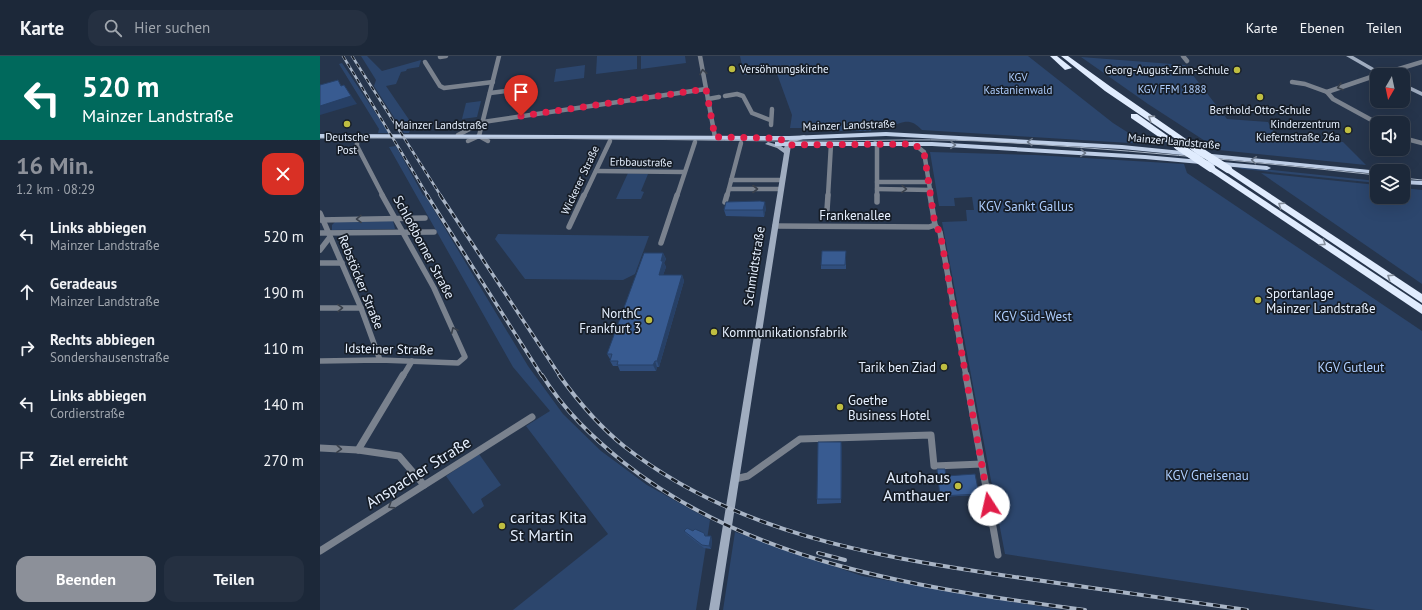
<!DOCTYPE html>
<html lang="de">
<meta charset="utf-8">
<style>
:root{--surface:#1c2839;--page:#253041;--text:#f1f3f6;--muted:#a0a6ae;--line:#3a4453;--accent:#8c9099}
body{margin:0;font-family:"PT Sans",sans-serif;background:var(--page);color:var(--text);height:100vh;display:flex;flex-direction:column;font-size:15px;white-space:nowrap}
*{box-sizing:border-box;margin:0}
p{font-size:13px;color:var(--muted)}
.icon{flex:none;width:22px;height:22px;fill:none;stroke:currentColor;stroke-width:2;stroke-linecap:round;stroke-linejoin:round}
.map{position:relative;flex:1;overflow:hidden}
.drawer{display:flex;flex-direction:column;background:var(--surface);width:320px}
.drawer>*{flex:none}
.banner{background:#00695c;color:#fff;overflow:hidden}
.needle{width:26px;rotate:189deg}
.buttons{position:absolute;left:1050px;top:12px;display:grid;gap:8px}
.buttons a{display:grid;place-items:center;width:40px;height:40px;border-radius:8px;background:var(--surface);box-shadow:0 4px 16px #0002,0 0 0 1px var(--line);font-size:20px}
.pin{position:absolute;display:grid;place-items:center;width:34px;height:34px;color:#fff;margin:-41px -17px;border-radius:50% 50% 50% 0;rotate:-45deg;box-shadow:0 0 4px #0007}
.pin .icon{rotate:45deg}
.me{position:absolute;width:44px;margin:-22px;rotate:350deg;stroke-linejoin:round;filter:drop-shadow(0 0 3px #0008)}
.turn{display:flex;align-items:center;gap:14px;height:84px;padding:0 16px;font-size:18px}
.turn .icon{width:52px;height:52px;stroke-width:2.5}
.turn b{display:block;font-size:28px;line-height:34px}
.round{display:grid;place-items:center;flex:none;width:42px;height:42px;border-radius:12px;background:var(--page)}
.summary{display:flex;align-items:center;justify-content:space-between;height:68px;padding:0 16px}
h1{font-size:24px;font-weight:700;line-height:30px;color:var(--accent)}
.primary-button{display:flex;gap:8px;margin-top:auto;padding:8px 16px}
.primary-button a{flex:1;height:46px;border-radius:12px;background:var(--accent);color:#fff;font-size:16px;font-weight:700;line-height:46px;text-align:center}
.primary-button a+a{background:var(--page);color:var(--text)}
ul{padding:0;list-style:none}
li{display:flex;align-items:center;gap:12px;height:56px;padding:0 16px}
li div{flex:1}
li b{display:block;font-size:15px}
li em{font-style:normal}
header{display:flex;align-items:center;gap:24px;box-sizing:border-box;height:56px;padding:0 20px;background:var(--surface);border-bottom:1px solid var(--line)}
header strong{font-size:19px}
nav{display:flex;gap:22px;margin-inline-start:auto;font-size:14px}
.search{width:280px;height:36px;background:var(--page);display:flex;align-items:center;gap:10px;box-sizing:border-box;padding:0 14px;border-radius:12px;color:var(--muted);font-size:15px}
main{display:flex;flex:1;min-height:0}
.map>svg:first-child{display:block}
</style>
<header>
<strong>Karte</strong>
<div class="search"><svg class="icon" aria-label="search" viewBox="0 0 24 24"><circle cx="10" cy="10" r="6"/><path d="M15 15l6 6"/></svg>Hier suchen</div>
<nav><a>Karte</a><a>Ebenen</a><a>Teilen</a></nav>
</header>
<main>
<section class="drawer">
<div class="banner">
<div class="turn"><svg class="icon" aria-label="left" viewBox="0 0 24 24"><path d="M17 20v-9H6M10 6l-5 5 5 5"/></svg><div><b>520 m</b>Mainzer Landstraße</div></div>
</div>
<div class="summary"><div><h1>16 Min.</h1><p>1.2 km · 08:29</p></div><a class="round" style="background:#d93025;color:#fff"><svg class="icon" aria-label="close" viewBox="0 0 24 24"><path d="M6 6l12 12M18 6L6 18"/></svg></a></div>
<ul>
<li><svg class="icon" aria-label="left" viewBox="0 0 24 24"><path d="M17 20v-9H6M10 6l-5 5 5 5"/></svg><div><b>Links abbiegen</b><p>Mainzer Landstraße</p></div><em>520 m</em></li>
<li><svg class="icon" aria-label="ahead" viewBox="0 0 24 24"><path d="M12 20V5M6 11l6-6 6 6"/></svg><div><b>Geradeaus</b><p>Mainzer Landstraße</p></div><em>190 m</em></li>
<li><svg class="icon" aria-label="right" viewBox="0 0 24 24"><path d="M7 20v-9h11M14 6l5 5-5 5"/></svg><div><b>Rechts abbiegen</b><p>Sondershausenstraße</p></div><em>110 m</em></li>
<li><svg class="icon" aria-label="left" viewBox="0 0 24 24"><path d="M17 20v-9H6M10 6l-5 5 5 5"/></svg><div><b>Links abbiegen</b><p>Cordierstraße</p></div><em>140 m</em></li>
<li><svg class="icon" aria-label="arrive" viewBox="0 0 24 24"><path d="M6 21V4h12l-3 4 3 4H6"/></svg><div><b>Ziel erreicht</b></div><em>270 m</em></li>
</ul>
<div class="primary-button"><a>Beenden</a><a>Teilen</a></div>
</section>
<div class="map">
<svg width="1102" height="554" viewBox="0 0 1102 554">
<rect width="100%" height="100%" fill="#26354c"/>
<g fill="#2c466d">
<polygon points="41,0 47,0 62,15 101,4 99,11 87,13 86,15 81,16 76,28 66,30 92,68 89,77 84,77 54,30 56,24"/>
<polygon points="277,0 317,0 317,13 276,18"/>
<polygon points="321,0 365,0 366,7 321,13"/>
<path d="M420,0H708L793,67L826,88L602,74C590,61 583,66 569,71C564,72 558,71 552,71L551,75H489L490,72H470L472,59L456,15L424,19Z"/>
<polygon points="761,1 865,9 907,63 948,66 956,80 1023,86 1046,109 899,94 828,48"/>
<polygon points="22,7 69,77 58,77 59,73 19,8"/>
<polygon points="265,9 264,22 234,26 236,13"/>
<polygon points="161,45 157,61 142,63 146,47"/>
<polygon points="76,90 103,139 106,141 208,310 243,358 281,395 327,429 390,464 376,554 193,554 288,478 206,370 230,355 193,311 69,91"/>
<polygon points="610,96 715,99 864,108 867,117 1102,275 1102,554 1055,554 685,498 622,166 647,165 646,154 654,154 652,141 634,142 635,150 619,150"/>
<polygon points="915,110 1057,125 1057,127 922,113"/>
<polygon points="308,117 328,118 321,135 324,136 321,143 296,143"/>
<polygon points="941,117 1057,129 1057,141 1083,141 1083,132 1102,134 1102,228"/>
<polygon points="73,165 75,173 12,174 12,169 15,166"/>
<polygon points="178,178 329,180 315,218 303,224 205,223 175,183"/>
<polygon points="159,398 181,429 161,443 164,450 153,458 126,420"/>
<polygon points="415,476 542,520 741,554 403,554"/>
</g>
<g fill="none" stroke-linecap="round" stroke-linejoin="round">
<g stroke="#7a828e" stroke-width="4.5">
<polyline points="380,0 395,81"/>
<polyline points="863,0 867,5"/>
<polyline points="120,1 126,0"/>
<polyline points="105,6 120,30 124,32 173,26"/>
<polyline points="1057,19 1007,36 1013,43 1057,67"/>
<polyline points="1059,19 1102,6"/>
<polyline points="972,26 985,28 1007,36"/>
<polyline points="170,37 211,32"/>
<polyline points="405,40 417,38 423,40 432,57 450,64"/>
<polyline points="388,43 399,41"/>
<polyline points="451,69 452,53"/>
<polyline points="138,79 163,66 386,33"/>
<polyline points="159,80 179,0"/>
<polyline points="159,80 168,85"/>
<polyline points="1083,82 1102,87"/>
<polyline points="37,85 37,90 63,140"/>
<polyline points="148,85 159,80"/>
<polyline points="555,87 557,90 557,140"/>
<polyline points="594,88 604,96 611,140"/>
<polyline points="276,115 364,116"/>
<polyline points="411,124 462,124"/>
<polyline points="557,126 610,126"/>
<polyline points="409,133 461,133"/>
<polyline points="557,133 611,134"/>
<polyline points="264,140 290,85"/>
<polyline points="357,140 375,86"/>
<polyline points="407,140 421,87"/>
<polyline points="508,140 511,88"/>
</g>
<g stroke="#7a828e" stroke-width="5.5">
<polyline points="557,139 557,146"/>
<polyline points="610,139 615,169 620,176 646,320"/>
<polyline points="405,146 407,139"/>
<polyline points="507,154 508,139"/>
<polyline points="0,157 41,252 60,304"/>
<polyline points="0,164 105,162"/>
<polyline points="455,170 609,171 615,169"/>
<polyline points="249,171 264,139"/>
<polyline points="0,177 114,176"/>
<polyline points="341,187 357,139"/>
<polyline points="0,194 10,181"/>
<polyline points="0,207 22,207"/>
<polyline points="0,252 41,252"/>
<polyline points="0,305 60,304 138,307 145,301 114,232 62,139"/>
<polyline points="83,320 92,305"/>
</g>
<g stroke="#7a828e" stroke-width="7">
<polyline points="646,319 678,499"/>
<polyline points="0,392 38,394 79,400 104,429"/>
<polyline points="38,394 83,319"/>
<polyline points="415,423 428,420 480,383 611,379 614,410 662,408"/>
<polyline points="0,495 212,361"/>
</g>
<g fill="#a0adc0" fill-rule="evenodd">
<polygon points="1026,0 1033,0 1066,19 1059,19"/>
<polygon points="1083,27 1102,36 1102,40 1083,31"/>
<path d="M484,79L486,80V82L474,86L471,89L399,554H389L464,97L457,92L445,88L448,86L461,90L464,92C466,83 476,81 484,79Z"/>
</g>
<g fill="#becee7" fill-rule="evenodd">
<polygon points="566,76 802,89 1060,115 1057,115 1057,118 802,93 566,80 469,84 0,82 0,78 469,80"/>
<polygon points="455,86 612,86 825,99 947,110 951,112 947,114 825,103 612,90 455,90"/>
<polygon points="1083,124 1102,125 1102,129 1083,128"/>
</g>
<g fill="#e0ecfe" fill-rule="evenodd">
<polygon points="730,0 737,0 752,12 745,14"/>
<polygon points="741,0 748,0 791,31 879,92 875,94 872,94 785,35"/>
<polygon points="811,58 817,58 862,90 861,92 855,92 811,62"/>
<polygon points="891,109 1102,249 1102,258 888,114 888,110"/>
<polygon points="908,110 1102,238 1102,247 905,115 904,113"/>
</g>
<g stroke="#a8b4c5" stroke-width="1">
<path d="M0,82C154,81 308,83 463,85C528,86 594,82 660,85C792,92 925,105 1057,119"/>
<polyline points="1083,122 1102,124"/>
</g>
<g stroke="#a8b4c5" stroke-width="2.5">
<g id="rail-far2">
<polyline points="23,0 108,140"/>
<polyline points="32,0 121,140"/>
</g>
</g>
<g stroke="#a8b4c5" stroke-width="3.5">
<g id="rail-far1">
<polyline points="107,139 222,320"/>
<polyline points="120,139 240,320"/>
</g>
</g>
<g stroke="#a8b4c5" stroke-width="4">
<g id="rail">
<path d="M222,319C244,354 271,380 303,406C433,509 606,533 765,554"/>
<path d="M239,319C257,344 281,372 305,391C415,476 547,499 681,519C763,531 845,542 927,554"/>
<polyline points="498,497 525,504"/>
</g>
</g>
<use href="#rail-far2" stroke="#161d27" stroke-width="1.5" stroke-dasharray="4.5" stroke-linecap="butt"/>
<use href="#rail-far1" stroke="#161d27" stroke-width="2" stroke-dasharray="5.5" stroke-linecap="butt"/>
<use href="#rail" stroke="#161d27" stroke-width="2.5" stroke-dasharray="7" stroke-linecap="butt"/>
<g stroke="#e0ecfe" stroke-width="8">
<polyline points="858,90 891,112"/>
<polyline points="875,92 908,113"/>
</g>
</g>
<g fill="#304e7d">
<polygon points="446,152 444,161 406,160 404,154"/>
<polygon points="343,197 346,203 344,207 346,211 343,219 362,219 364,225 339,311 337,311 336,315 300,315 298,310 293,310 290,305 290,303 287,298"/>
<polygon points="526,199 526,213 501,213 501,209"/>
<polygon points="522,391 521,447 497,448 497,443"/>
<polygon points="617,413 626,420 659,438 658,439 620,441"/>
<polygon points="364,475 373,475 384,477 386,480 392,483 391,493 384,492 366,478"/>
</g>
<g fill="#274066">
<polygon points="24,29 37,48 0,59 0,50"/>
<polygon points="445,146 446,152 444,161 443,154"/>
<polygon points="343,197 346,203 344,207 346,211 341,225 339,219 341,205"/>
<polygon points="362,219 364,225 339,311 337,305"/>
<polygon points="335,305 337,311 336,315 333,309"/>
<polygon points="521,386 522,391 521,447"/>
<polygon points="391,480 392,483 391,493 389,490"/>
</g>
<g fill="#385b91" stroke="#274066">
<polygon points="18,24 21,30 24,29 31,40 0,50 0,29"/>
<polygon points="440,145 445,146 443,154 404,154 406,146"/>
<polygon points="502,195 526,195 525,209 501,209"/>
<polygon points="324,197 343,197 341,205 343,205 339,219 362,219 337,305 335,305 333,309 297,309 298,305 290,305 292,298 287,298"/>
<polygon points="498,386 521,386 521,443 497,443"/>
<polygon points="617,413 625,413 626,420 655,418 659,438 620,440"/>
<polygon points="367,472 373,475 375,473 384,477 385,480 391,480 389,490 382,489 364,475"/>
</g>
<defs><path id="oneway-chevron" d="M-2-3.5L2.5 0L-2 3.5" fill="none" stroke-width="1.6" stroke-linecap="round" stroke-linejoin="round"/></defs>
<g stroke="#39404b">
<use href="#oneway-chevron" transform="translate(383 16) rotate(-100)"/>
<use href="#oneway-chevron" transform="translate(1020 31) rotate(163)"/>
<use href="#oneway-chevron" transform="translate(435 133)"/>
<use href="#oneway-chevron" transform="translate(584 133) rotate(1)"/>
<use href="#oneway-chevron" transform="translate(39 163) rotate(179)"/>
<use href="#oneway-chevron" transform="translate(20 252) rotate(-1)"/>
<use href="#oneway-chevron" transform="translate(134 274) rotate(-115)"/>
<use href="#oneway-chevron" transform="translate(19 393) rotate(4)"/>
<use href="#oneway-chevron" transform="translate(71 450) rotate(148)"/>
</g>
<g stroke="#858f9d">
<use href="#oneway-chevron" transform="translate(831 62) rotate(-146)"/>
<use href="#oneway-chevron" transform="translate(961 149) rotate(-146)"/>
<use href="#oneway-chevron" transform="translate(1003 187) rotate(34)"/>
<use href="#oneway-chevron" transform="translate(1070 221) rotate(-146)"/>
</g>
<g stroke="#6a7687">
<use href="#oneway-chevron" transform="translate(710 86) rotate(-177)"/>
<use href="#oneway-chevron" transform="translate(633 89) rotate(3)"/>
<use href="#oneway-chevron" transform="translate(763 97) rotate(3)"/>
<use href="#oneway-chevron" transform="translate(934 104) rotate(-173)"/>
</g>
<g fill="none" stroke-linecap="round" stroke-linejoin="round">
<polyline stroke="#e11d48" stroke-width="7" stroke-dasharray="0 12.6" points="201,60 386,33 395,81 454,82 463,84 468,89 594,88 604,96 615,169 620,176 669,449"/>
</g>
<g fill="#bfbe41" stroke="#161d27" stroke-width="1.5">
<circle cx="412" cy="13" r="4"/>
<circle cx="917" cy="14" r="4"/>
<circle cx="940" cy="41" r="4"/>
<circle cx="27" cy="68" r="4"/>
<circle cx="1028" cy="74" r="4"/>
<circle cx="938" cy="244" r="4"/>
<circle cx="329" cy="264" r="4"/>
<circle cx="394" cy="276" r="4"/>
<circle cx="624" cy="311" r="4"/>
<circle cx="520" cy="351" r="4"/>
<circle cx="638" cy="430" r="4"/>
<circle cx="182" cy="470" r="4"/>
</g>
<g text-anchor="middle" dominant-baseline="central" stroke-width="3.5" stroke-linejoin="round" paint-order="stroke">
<g font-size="11" fill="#e6f0ff" stroke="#161d27" text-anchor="end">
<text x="420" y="13" text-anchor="start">Versöhnungskirche</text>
<text x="909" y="14">Georg-August-Zinn-Schule</text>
<text x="940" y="54" text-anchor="middle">Berthold-Otto-Schule</text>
<text x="1020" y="68">Kinderzentrum<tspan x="1020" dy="13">Kiefernstraße 26a</tspan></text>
<text x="27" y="81" text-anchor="middle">Deutsche<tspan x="27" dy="13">Post</tspan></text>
</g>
<g font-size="11" fill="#aecefe" stroke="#161d27">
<text x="698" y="21">KGV<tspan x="698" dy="13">Kastanienwald</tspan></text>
<text x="852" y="33">KGV FFM 1888</text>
</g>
<g font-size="11" fill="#e6f0ff" stroke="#161d27">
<text x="121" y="69">Mainzer Landstraße</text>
<text transform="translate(529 69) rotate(-2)">Mainzer Landstraße</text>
<text transform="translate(854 85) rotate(5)">Mainzer Landstraße</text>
<text transform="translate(321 106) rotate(1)">Erbbaustraße</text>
<text transform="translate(260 124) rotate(-65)">Wickerer Straße</text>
</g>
<g font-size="13" fill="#aecefe" stroke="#161d27">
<text x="706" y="150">KGV Sankt Gallus</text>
<text x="713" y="260">KGV Süd-West</text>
<text x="1031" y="311">KGV Gutleut</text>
<text x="887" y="419">KGV Gneisenau</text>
</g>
<g font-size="13" fill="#e6f0ff" stroke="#161d27">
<text x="535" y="159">Frankenallee</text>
<text transform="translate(104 191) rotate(62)">Schloßborner Straße</text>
<text transform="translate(434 210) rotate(-81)">Schmidtstraße</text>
<text transform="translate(41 226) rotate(68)">Rebstöcker Straße</text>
<text transform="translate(69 293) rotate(1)">Idsteiner Straße</text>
</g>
<g font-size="13" fill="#e6f0ff" stroke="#161d27" text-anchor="start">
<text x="946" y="237">Sportanlage<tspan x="946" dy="15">Mainzer Landstraße</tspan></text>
<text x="321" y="257" text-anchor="end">NorthC<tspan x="321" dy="15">Frankfurt 3</tspan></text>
<text x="402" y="276">Kommunikationsfabrik</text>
<text x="616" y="311" text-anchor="end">Tarik ben Ziad</text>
<text x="528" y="344">Goethe<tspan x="528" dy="15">Business Hotel</tspan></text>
</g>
<g font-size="16" fill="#e6f0ff" stroke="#161d27">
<text transform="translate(98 416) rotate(-32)">Anspacher Straße</text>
</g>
<g font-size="16" fill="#e6f0ff" stroke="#161d27" text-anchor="end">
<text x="630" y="421">Autohaus<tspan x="630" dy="18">Amthauer</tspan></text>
<text x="190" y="461" text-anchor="start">caritas Kita<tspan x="190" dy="18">St Martin</tspan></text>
</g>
</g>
</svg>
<div class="buttons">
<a><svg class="needle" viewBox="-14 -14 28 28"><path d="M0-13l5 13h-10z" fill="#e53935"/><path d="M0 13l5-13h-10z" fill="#a0a6ae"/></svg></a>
<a><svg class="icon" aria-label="sound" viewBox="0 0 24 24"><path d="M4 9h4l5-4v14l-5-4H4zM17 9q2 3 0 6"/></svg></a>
<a><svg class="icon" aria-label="layers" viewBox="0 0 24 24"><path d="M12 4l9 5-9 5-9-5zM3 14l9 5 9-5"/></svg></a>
</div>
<div class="pin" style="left:201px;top:60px;background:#d93025"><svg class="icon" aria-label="arrive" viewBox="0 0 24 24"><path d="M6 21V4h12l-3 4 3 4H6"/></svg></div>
<svg class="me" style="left:669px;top:449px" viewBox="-20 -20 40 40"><circle r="19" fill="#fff"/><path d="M0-13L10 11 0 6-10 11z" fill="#e11d48"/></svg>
</div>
</main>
